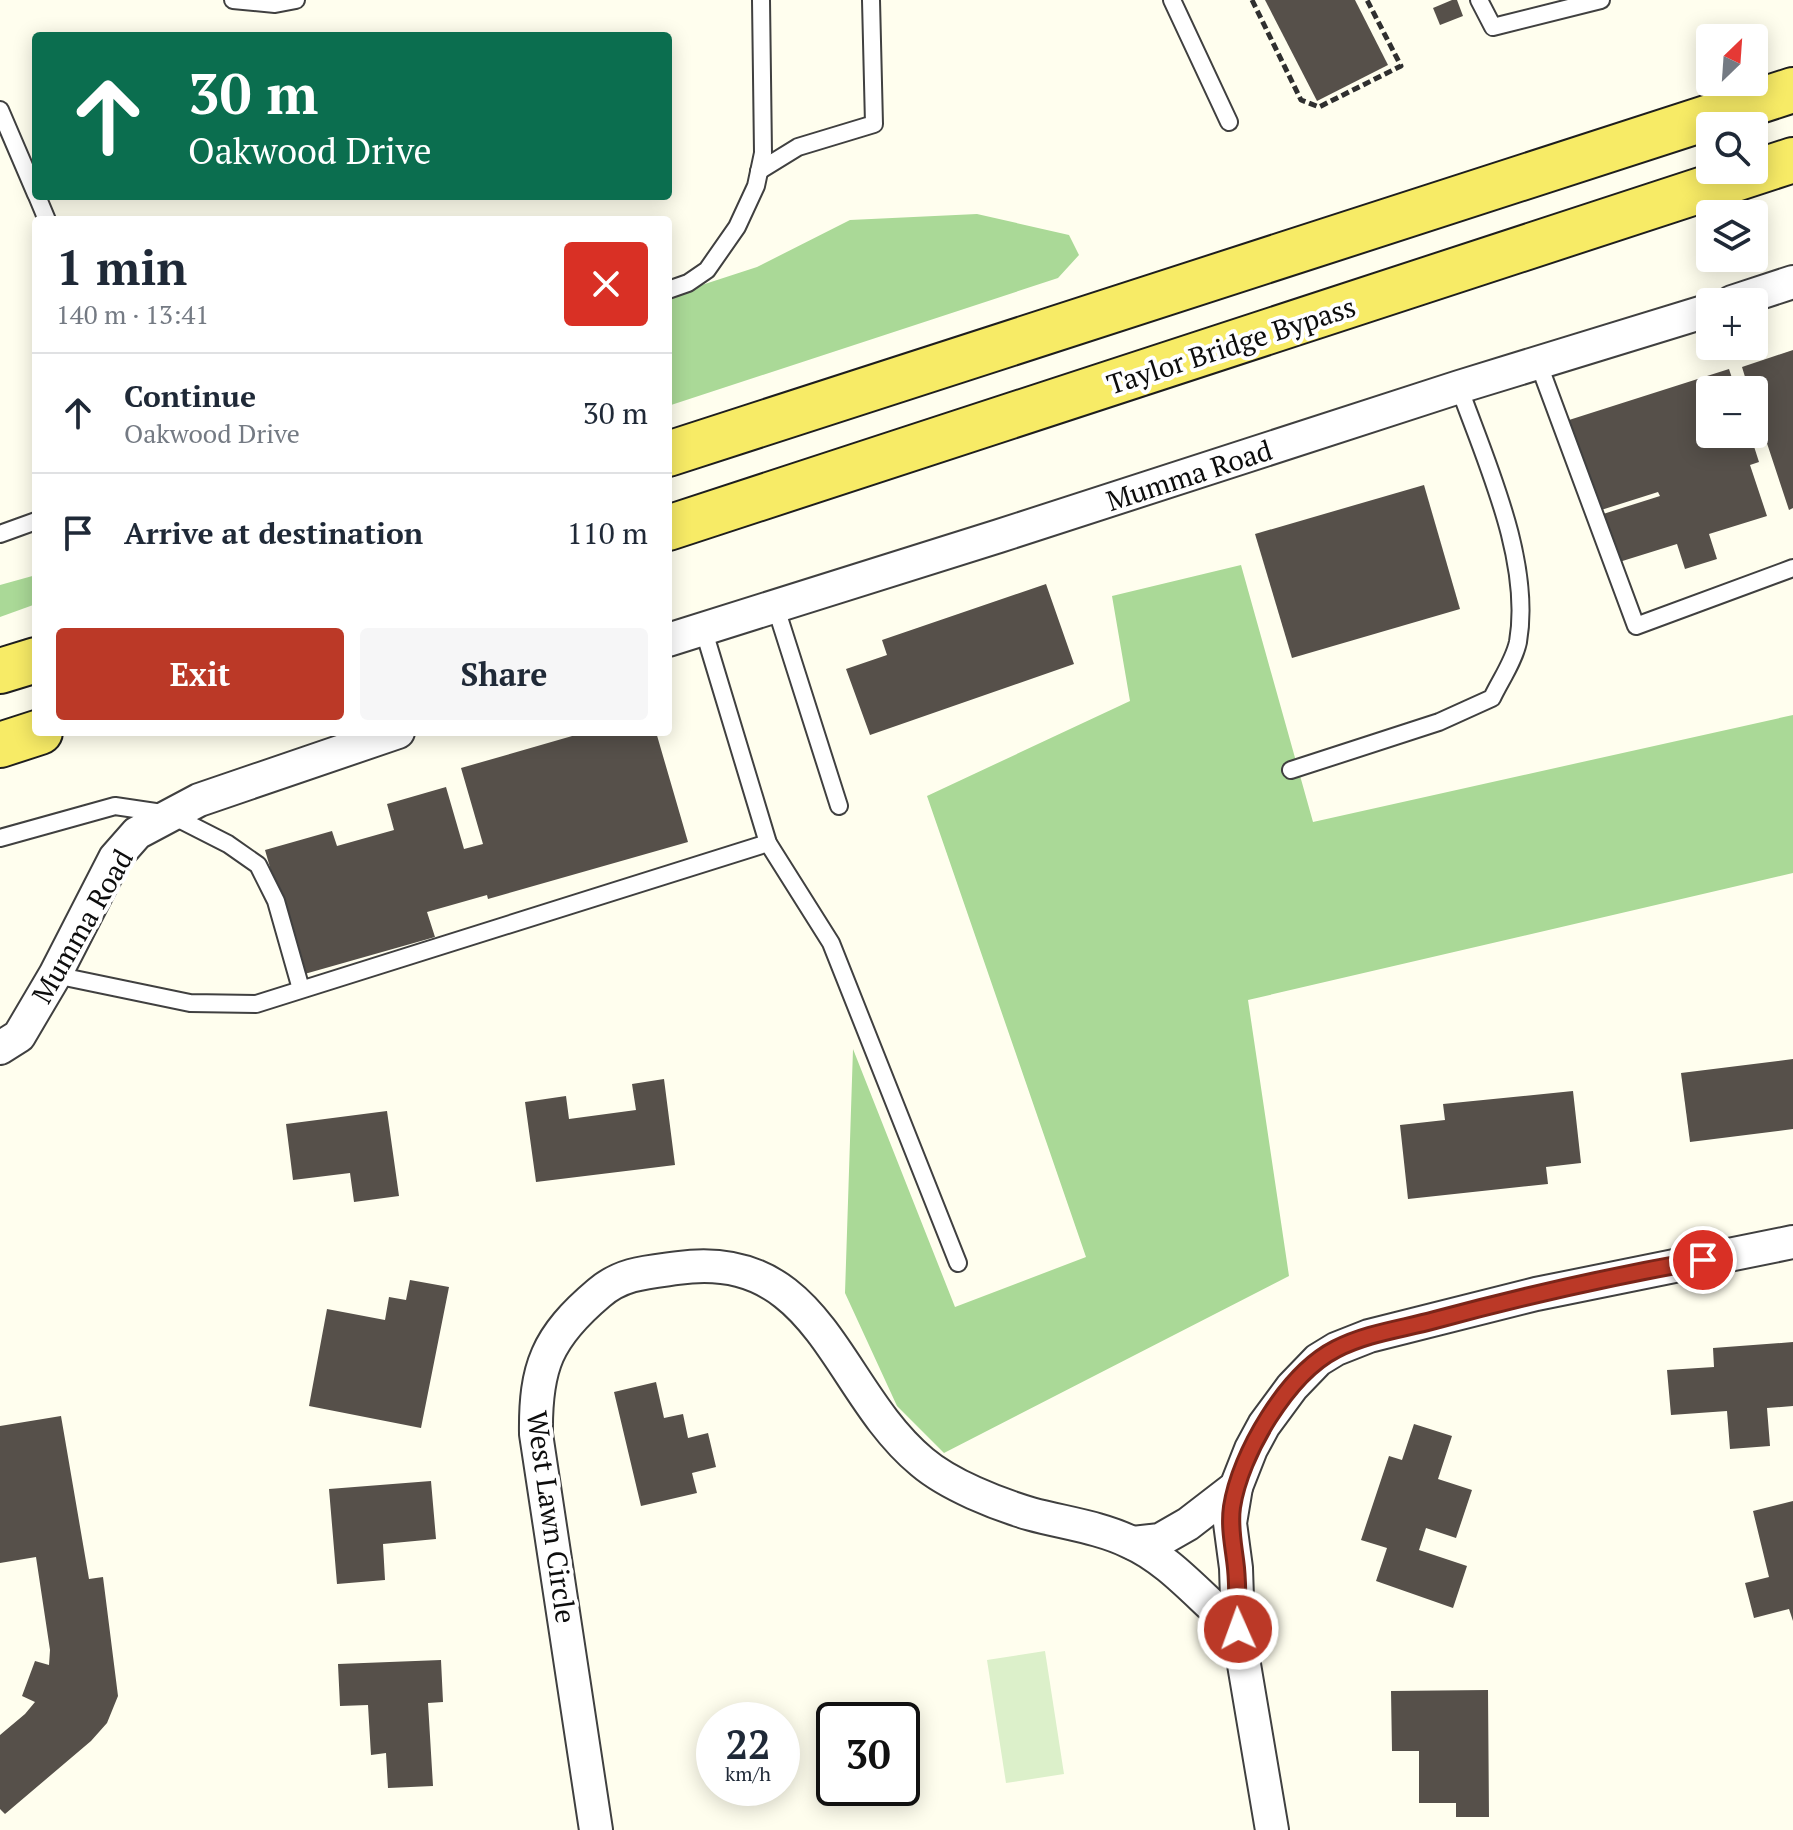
<!DOCTYPE html>
<meta charset="utf-8">
<style>
:root{--surface:#fff;--page:#f6f6f7;--text:#1f2937;--muted:#747a83;--line:#e0e1e3;--accent:#bb3927}
body{margin:0;font-family:"PT Serif",serif;background:var(--page);color:var(--text);height:100vh;display:flex;flex-direction:column;font-size:30px;white-space:nowrap}
*{box-sizing:border-box;margin:0}
p{font-size:26px;color:var(--muted)}
.icon{flex:none;width:44px;height:44px;fill:none;stroke:currentColor;stroke-width:2;stroke-linecap:round;stroke-linejoin:round}
.map{position:relative;flex:1;overflow:hidden}
.side{position:absolute;left:32px;top:216px;width:640px;height:520px;display:flex;flex-direction:column;background:var(--surface);border-radius:8px;box-shadow:0 4px 20px #0003}
.side>*{flex:none}
.hud{position:absolute;left:32px;top:32px;width:640px;height:168px;border-radius:8px;box-shadow:0 4px 20px #0003;background:#0b6e4f;color:#fff;overflow:hidden}
.needle{width:52px;rotate:25deg}
.fabs{position:absolute;left:1696px;top:24px;display:grid;gap:16px}
.fabs a{display:grid;place-items:center;width:72px;height:72px;border-radius:8px;background:var(--surface);box-shadow:0 4px 20px #0003;font-size:40px}
.speed{position:absolute;left:696px;top:1702px;display:flex;gap:16px;font-size:40px;font-weight:700;text-align:center}
.speed>*{display:grid;place-content:center;width:104px;height:104px;border-radius:50%;background:var(--surface);box-shadow:0 4px 20px #0003;line-height:1}
.speed small{font-size:20px;font-weight:400}
.speed .limit{border:4px solid #111;border-radius:12px;background:#fff;color:#111}
.pin{position:absolute;display:grid;place-items:center;width:68px;height:68px;color:#fff;margin:-34px;border:4px solid #fff;border-radius:50%;box-shadow:0 2px 8px #0007}
.me{position:absolute;width:88px;margin:-44px;rotate:358deg;stroke-linejoin:round;filter:drop-shadow(0 0 6px #0008)}
.turn{display:flex;align-items:center;gap:28px;height:168px;padding:0 24px;font-size:36px}
.turn .icon{width:104px;height:104px;stroke-width:2.5}
.turn b{display:block;font-size:56px;line-height:68px}
.round{display:grid;place-items:center;flex:none;width:84px;height:84px;border-radius:8px;background:var(--page)}
.summary{display:flex;align-items:center;justify-content:space-between;height:136px;padding:0 24px}
h1{font-size:48px;font-weight:700;line-height:60px}
.primary-button{display:flex;gap:16px;margin-top:auto;padding:16px 24px}
.primary-button a{flex:1;height:92px;border-radius:8px;background:var(--accent);color:#fff;font-size:32px;font-weight:700;line-height:92px;text-align:center}
.primary-button a+a{background:var(--page);color:var(--text)}
ul{padding:0;list-style:none}
li{display:flex;align-items:center;gap:24px;height:120px;padding:0 24px;border-top:2px solid var(--line)}
li div{flex:1}
li b{display:block;font-size:30px}
li em{font-style:normal}
.map>svg:first-child{display:block}
</style>
<div class="map">
<svg width="1793" height="1830" viewBox="0 0 1793 1830">
<rect width="100%" height="100%" fill="#fffeee"/>
<g fill="#aad997">
<polygon points="977,214 1069,235 1079,255 1058,278 668,406 668,296 757,267 850,220"/>
<polygon points="1241,565 1313,822 1793,715 1793,873 1248,1000 1289,1276 944,1453 897,1406 845,1293 853,1049 955,1307 1086,1257 927,796 1130,701 1112,596"/>
<polygon points="36,575 36,604 0,617 0,585"/>
</g>
<polygon fill="#dcf0ca" points="1045,1651 1064,1774 1006,1783 987,1660"/>
<g fill="#56504a">
<polygon points="1265,0 1355,0 1388,65 1317,101"/>
<polygon points="1452,0 1457,0 1463,16 1440,25 1433,8"/>
<polygon points="1793,350 1793,508 1789,510 1754,404 1754,390 1749,390 1742,367"/>
<polygon points="1729,369 1736,390 1710,390 1710,434 1750,434 1759,462 1750,465 1767,516 1709,534 1717,559 1685,569 1677,544 1616,563 1600,515 1660,496 1658,492 1598,511 1569,420"/>
<polygon points="1424,485 1460,609 1292,658 1255,534"/>
<polygon points="1046,584 1074,664 870,735 846,669 887,655 882,640"/>
<polygon points="586,732 656,732 688,842 488,899 487,895 427,912 435,937 301,975 265,850 332,831 337,846 394,830 387,804 446,787 464,849 483,844 461,768"/>
<polygon points="1793,1059 1793,1129 1690,1142 1681,1073"/>
<polygon points="664,1079 675,1165 536,1182 525,1102 566,1096 569,1119 636,1110 632,1084"/>
<polygon points="1573,1091 1581,1163 1546,1167 1548,1184 1408,1199 1400,1125 1445,1120 1443,1104"/>
<polygon points="387,1111 399,1196 354,1202 350,1173 293,1180 286,1124"/>
<polygon points="410,1280 449,1287 421,1428 309,1406 327,1309 385,1320 389,1297 406,1300"/>
<polygon points="1793,1342 1793,1406 1767,1408 1770,1446 1730,1449 1727,1411 1671,1415 1667,1370 1714,1367 1713,1348"/>
<polygon points="656,1382 664,1418 683,1414 688,1438 708,1433 716,1467 692,1473 697,1493 641,1506 614,1392"/>
<polygon points="61,1416 89,1579 103,1577 118,1696 107,1723 91,1741 5,1814 0,1809 0,1735 25,1714 35,1702 22,1696 35,1661 49,1665 50,1650 36,1557 0,1563 0,1426"/>
<polygon points="1414,1424 1452,1436 1438,1479 1472,1490 1456,1538 1426,1528 1419,1550 1467,1566 1453,1608 1376,1581 1387,1548 1361,1540 1389,1456 1402,1460"/>
<polygon points="431,1481 436,1539 383,1544 385,1580 337,1584 329,1489"/>
<polygon points="1793,1501 1793,1621 1789,1609 1754,1618 1745,1583 1769,1577 1753,1511"/>
<polygon points="441,1660 443,1702 428,1703 433,1786 388,1788 386,1753 371,1755 368,1705 340,1706 338,1664"/>
<polygon points="1488,1690 1489,1817 1456,1817 1456,1803 1419,1803 1419,1751 1392,1751 1391,1691"/>
</g>
<g fill="none" stroke-linecap="round" stroke-linejoin="round">
<g stroke="#404040" stroke-width="20">
<g id="lane">
<polyline points="233,0 275,4 296,0"/>
<polyline points="1172,0 1229,122"/>
<polyline points="1479,0 1493,27 1601,0"/>
<polyline points="0,110 36,194"/>
<polyline points="759,171 798,147 874,124 871,0"/>
<polyline points="37,196 47,220"/>
<polyline points="668,290 688,283 707,270 737,227 756,186 763,153 761,0"/>
<polyline points="1538,362 1636,626 1793,568"/>
<polyline points="0,534 36,521"/>
<polyline points="775,605 839,806"/>
<polyline points="703,628 768,843 831,943 958,1263"/>
<path d="M1291,770L1439,722L1492,698C1500,681 1514,661 1518,642C1532,561 1486,462 1459,387"/>
<polyline points="0,838 115,806 169,814 228,844 258,865 276,901 301,989"/>
<polyline points="55,975 190,1003 256,1004 768,843"/>
</g>
</g>
<g stroke="#404040" stroke-width="36">
<g id="street">
<polyline points="1732,302 1793,282"/>
<polyline points="668,640 999,536 1459,387 1710,310"/>
<polyline points="0,1048 19,1036 55,975 115,858 137,833 199,800 398,732"/>
<polyline points="1236,1487 1230,1523 1236,1568 1238,1629"/>
<polyline points="1133,1543 1160,1540 1188,1524 1236,1487 1251,1449 1264,1425 1292,1387 1318,1360 1336,1349 1369,1336 1536,1294 1793,1242"/>
<path d="M596,1830L536,1434C535,1367 547,1337 599,1293C622,1273 648,1272 678,1268C821,1248 835,1390 922,1462C949,1485 997,1504 1031,1514C1064,1523 1099,1527 1130,1542C1171,1560 1203,1601 1238,1629L1272,1830"/>
</g>
</g>
<g stroke="#1e1e1e" stroke-width="48">
<g id="primary">
<polyline points="668,454 1793,90"/>
<polyline points="668,528 1793,160"/>
<polyline points="0,671 36,660"/>
<polyline points="0,745 40,732"/>
</g>
</g>
<polyline stroke="#2f2f2f" stroke-width="5" stroke-dasharray="8 4" stroke-linecap="butt" points="1252,0 1301,100 1319,107 1401,66 1367,0"/>
<use href="#lane" stroke="#fff" stroke-width="16"/>
<use href="#street" stroke="#fff" stroke-width="32"/>
<use href="#primary" stroke="#f7eb66" stroke-width="44"/>
</g>
<g fill="none" stroke-linecap="round" stroke-linejoin="round">
<g stroke="#7a2519" stroke-width="20">
<path id="route" d="M1238,1629C1237,1609 1238,1588 1236,1568C1234,1548 1229,1528 1232,1507C1240,1454 1287,1374 1336,1349C1367,1333 1402,1329 1435,1320C1524,1296 1612,1276 1703,1260"/>
</g>
<use href="#route" stroke="#bb3927" stroke-width="14"/>
</g>
<g text-anchor="middle" dominant-baseline="central" stroke-width="8" stroke-linejoin="round" paint-order="stroke">
<g font-size="28" fill="#0d0d0d" stroke="#fff">
<text transform="translate(1231 345) rotate(-18)">Taylor Bridge Bypass</text>
<text transform="translate(1189 475) rotate(-18)">Mumma Road</text>
<text transform="translate(82 926) rotate(-60)">Mumma Road</text>
<text transform="translate(552 1517) rotate(82)">West Lawn Circle</text>
</g>
</g>
</svg>
<div class="fabs">
<a><svg class="needle" viewBox="-14 -14 28 28"><path d="M0-13l5 13h-10z" fill="#e53935"/><path d="M0 13l5-13h-10z" fill="#747a83"/></svg></a>
<a><svg class="icon" aria-label="search" viewBox="0 0 24 24"><circle cx="10" cy="10" r="6"/><path d="M15 15l6 6"/></svg></a>
<a><svg class="icon" aria-label="layers" viewBox="0 0 24 24"><path d="M12 4l9 5-9 5-9-5zM3 14l9 5 9-5"/></svg></a>
<a>+</a>
<a>−</a>
</div>
<div class="speed"><div>22<small>km/h</small></div><div class="limit">30</div></div>
<div class="pin" style="left:1703px;top:1260px;background:#d93025"><svg class="icon" aria-label="arrive" viewBox="0 0 24 24"><path d="M6 21V4h12l-3 4 3 4H6"/></svg></div>
<svg class="me" style="left:1238px;top:1629px" viewBox="-20 -20 40 40"><circle r="17" fill="#bb3927" stroke="#fff" stroke-width="3"/><path d="M0-11L8 9 0 5-8 9z" fill="#fff"/></svg>
<div class="hud">
<div class="turn"><svg class="icon" aria-label="ahead" viewBox="0 0 24 24"><path d="M12 20V5M6 11l6-6 6 6"/></svg><div><b>30 m</b>Oakwood Drive</div></div>
</div>
<section class="side">
<div class="summary"><div><h1>1 min</h1><p>140 m · 13:41</p></div><a class="round" style="background:#d93025;color:#fff"><svg class="icon" aria-label="close" viewBox="0 0 24 24"><path d="M6 6l12 12M18 6L6 18"/></svg></a></div>
<ul>
<li><svg class="icon" aria-label="ahead" viewBox="0 0 24 24"><path d="M12 20V5M6 11l6-6 6 6"/></svg><div><b>Continue</b><p>Oakwood Drive</p></div><em>30 m</em></li>
<li><svg class="icon" aria-label="arrive" viewBox="0 0 24 24"><path d="M6 21V4h12l-3 4 3 4H6"/></svg><div><b>Arrive at destination</b></div><em>110 m</em></li>
</ul>
<div class="primary-button"><a>Exit</a><a>Share</a></div>
</section>
</div>
